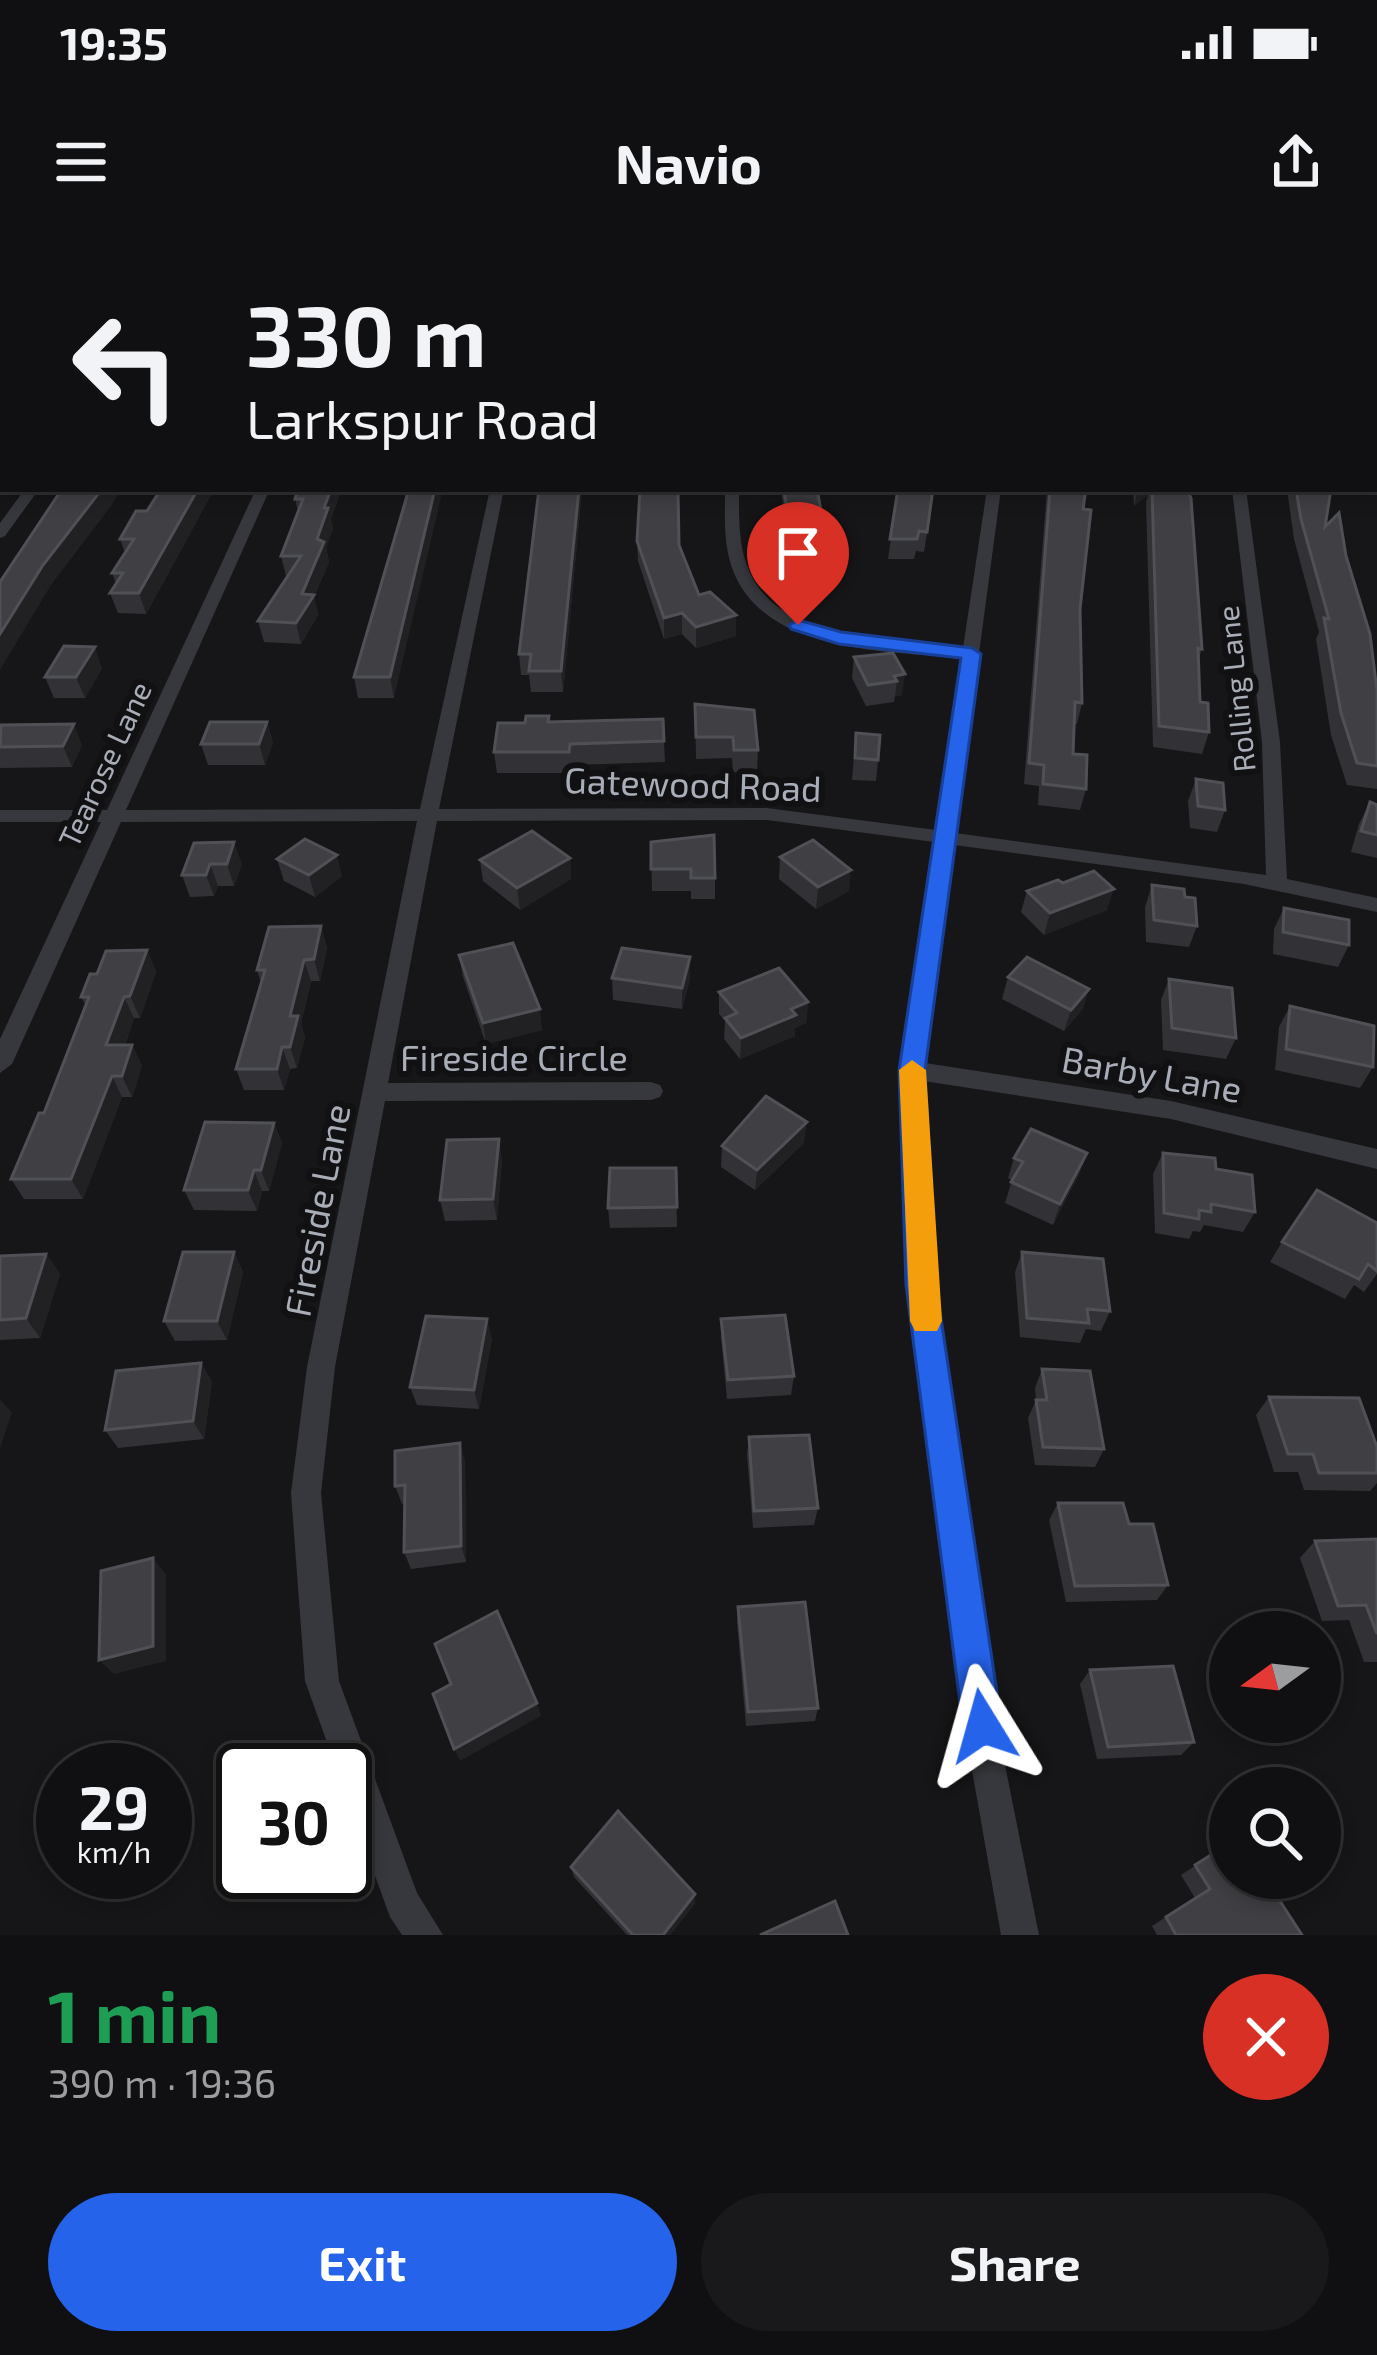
<!DOCTYPE html>
<meta charset="utf-8">
<style>
:root{--surface:#101012;--page:#19191b;--text:#f1f3f6;--muted:#9c9d9f;--line:#303032;--accent:#2563eb}
body{margin:0;font-family:"Exo 2",sans-serif;background:var(--page);color:var(--text);height:100vh;display:flex;flex-direction:column;font-size:45px;white-space:nowrap}
*{box-sizing:border-box;margin:0}
p{font-size:39px;color:var(--muted)}
.icon{flex:none;width:66px;height:66px;fill:none;stroke:currentColor;stroke-width:2;stroke-linecap:round;stroke-linejoin:round}
.map{position:relative;height:1695px;overflow:hidden}
.sheet{display:flex;flex-direction:column;background:var(--surface);flex:1}
.sheet>*{flex:none}
.top-card{position:absolute;left:0px;top:0px;width:1377px;height:252px;box-shadow:0 6px 18px #0003,0 0 0 3px var(--line);background:#101012;color:var(--text);overflow:hidden}
.needle{width:78px;rotate:255deg}
.tools{position:absolute;left:1209px;top:1371px;display:grid;gap:24px}
.tools a{display:grid;place-items:center;width:132px;height:132px;border-radius:50%;background:var(--surface);box-shadow:0 6px 18px #0003,0 0 0 3px var(--line);font-size:60px}
.speed{position:absolute;left:36px;top:1503px;display:flex;gap:24px;font-size:60px;font-weight:700;text-align:center}
.speed>*{display:grid;place-content:center;width:156px;height:156px;border-radius:50%;background:var(--surface);box-shadow:0 6px 18px #0003,0 0 0 3px var(--line);line-height:1}
.speed small{font-size:30px;font-weight:400}
.speed .limit{border:6px solid #111;border-radius:18px;background:#fff;color:#111}
.pin{position:absolute;display:grid;place-items:center;width:102px;height:102px;color:#fff;margin:-123px -51px;border-radius:50% 50% 50% 0;rotate:-45deg;box-shadow:0 0 12px #0007}
.pin .icon{rotate:45deg}
.me{position:absolute;width:132px;margin:-66px;rotate:352deg;stroke-linejoin:round;filter:drop-shadow(0 0 9px #0008)}
.turn{display:flex;align-items:center;gap:42px;height:252px;padding:0 48px;font-size:54px}
.turn .icon{width:156px;height:156px;stroke-width:2.5}
.turn b{display:block;font-size:84px;line-height:102px}
.round{display:grid;place-items:center;flex:none;width:126px;height:126px;border-radius:63px;background:var(--page)}
.overview{display:flex;align-items:center;justify-content:space-between;height:204px;padding:0 48px}
h1{font-size:72px;font-weight:700;line-height:90px;color:#1e9e55}
.button{display:flex;gap:24px;margin-top:auto;padding:24px 48px}
.button a{flex:1;height:138px;border-radius:72px;background:var(--accent);color:#fff;font-size:48px;font-weight:700;line-height:138px;text-align:center}
.button a+a{background:var(--page);color:var(--text)}
.status{display:flex;justify-content:space-between;align-items:center;height:84px;padding:0 60px;background:var(--surface);direction:ltr}
.status svg{height:33px;fill:currentColor}
header{display:flex;justify-content:space-between;align-items:center;height:156px;padding:0 48px;background:var(--surface);font-size:54px;font-weight:700}
.map>svg:first-child{display:block}
</style>
<div class="status"><b>19:35</b><svg viewBox="0 0 49 12"><path d="M0 12V9h3v3zM5 12V6h3v6zM10 12V3h3v9zM15 12V0h3v12zM26 1h20v11H26zM47 4h2v5h-2z"/></svg></div>
<header><svg class="icon" aria-label="menu" viewBox="0 0 24 24"><path d="M4 6h16M4 12h16M4 18h16"/></svg>Navio<svg class="icon" aria-label="share" viewBox="0 0 24 24"><path d="M12 15V3M7 8l5-5 5 5M5 13v7h14v-7"/></svg></header>
<div class="map">
<svg width="1377" height="1695" viewBox="0 0 1377 1695">
<rect width="100%" height="100%" fill="#161618"/>
<g fill="none" stroke-linecap="round" stroke-linejoin="round">
<g fill="#37383d" fill-rule="evenodd">
<polygon points="535,0 547,0 549,3 537,3"/>
<polygon points="718,0 729,0 731,3 720,3"/>
<rect x="1029" y="0" width="10" height="3"/>
<rect x="1201" y="0" width="10" height="3"/>
<rect x="1374" y="222" width="3" height="8"/>
<polygon points="25,249 39,249 5,296 0,298 0,283"/>
<path d="M256,249H270L126,570L420,569L490,249H504L439,569L767,568L936,590L962,418C889,411 768,414 734,333C723,307 725,277 725,249H739C739,277 738,307 750,333C782,403 898,401 963,408L987,249H1001L955,593L1266,635L1262,502L1232,249H1246L1280,502L1287,639L1377,658V672L1244,644L954,605L925,823L1171,861L1377,909V929L1171,879L924,841L935,1045L1006,1530L1039,1695H1001L972,1530L907,1045L900,830L934,602L767,580L437,581L388,843L651,842L660,845L663,851L660,857L651,860L385,861L335,1127L321,1253L339,1441L417,1653L443,1695H402L390,1677L345,1553V1530H337L305,1441L291,1253L307,1127L417,581L121,582L12,824L0,833V799L101,582H0V570H107Z"/>
</g>
</g>
<g fill="#323236">
<polygon points="240,0 455,0 451,3 240,3"/>
<polygon points="755,0 807,0 809,3 758,3"/>
<polygon points="1374,54 1377,63 1377,209 1374,207"/>
<polygon points="298,249 331,280 333,288 326,307 329,322 314,357 318,375 301,404 264,402 258,381 288,336 286,336 281,316 298,272 295,259"/>
<polygon points="409,249 394,458 358,458 354,437"/>
<polygon points="539,249 582,249 563,452 531,452 529,435 521,435 519,414"/>
<polygon points="781,249 817,249 825,292 823,312 788,308"/>
<polygon points="898,249 934,249 924,312 916,311 914,319 888,319"/>
<polygon points="1047,249 1086,249 1083,269 1080,369 1082,463 1077,484 1074,483 1073,514 1086,549 1080,570 1038,565 1039,546 1024,544"/>
<polygon points="1133,249 1187,249 1202,409 1198,421 1200,462 1209,492 1202,514 1153,507 1146,262 1148,255 1134,266"/>
<polygon points="1287,249 1331,249 1325,287 1346,316 1377,451 1377,549 1347,545 1331,495 1316,399 1319,392 1294,299"/>
<polygon points="212,253 146,374 118,373 110,353 116,344 112,333 125,313 120,299 147,271"/>
<polygon points="637,301 679,305 699,355 736,375 736,396 696,408 682,394 664,399 638,321"/>
<polygon points="893,413 902,455 895,456 894,462 866,466 852,438 854,417"/>
<polygon points="102,428 85,458 54,458 45,437"/>
<polygon points="695,464 758,510 757,532 733,532 732,518 696,519"/>
<polygon points="549,481 664,501 665,522 572,525 571,533 497,533 494,512"/>
<polygon points="267,482 273,503 265,525 208,525 201,504"/>
<polygon points="0,488 82,505 72,527 0,528"/>
<polygon points="856,493 878,520 876,541 852,540"/>
<polygon points="1196,539 1225,570 1217,592 1190,588 1188,561"/>
<polygon points="1370,562 1377,565 1377,618 1351,612 1359,584"/>
<polygon points="651,602 715,638 715,659 691,659 691,651 652,651"/>
<polygon points="194,603 242,624 234,646 218,646 214,656 190,657 182,635"/>
<polygon points="780,617 849,651 816,669 779,639"/>
<polygon points="570,618 571,639 520,670 483,641 480,620"/>
<polygon points="277,619 342,636 315,657 284,641"/>
<polygon points="1152,645 1185,657 1197,686 1189,707 1146,702 1145,667"/>
<polygon points="1027,651 1107,670 1044,695 1021,672"/>
<polygon points="1284,668 1349,705 1338,727 1273,714 1274,689"/>
<polygon points="321,686 327,708 320,741 311,741 301,784 305,797 297,828 290,829 284,850 244,850 236,829 261,743 257,730"/>
<polygon points="147,710 156,732 140,778 134,778 125,805 132,805 142,826 132,857 122,857 83,959 24,959 11,939 44,873 86,766 81,757 97,734"/>
<polygon points="459,715 542,790 486,804 463,737"/>
<polygon points="1008,737 1089,749 1082,770 1064,791 1002,759"/>
<polygon points="612,738 690,739 682,769 613,760"/>
<polygon points="1169,739 1236,798 1226,819 1163,810 1161,760"/>
<polygon points="719,752 808,762 806,783 795,788 795,796 740,819 724,799 725,781 719,774"/>
<polygon points="1290,766 1373,827 1360,848 1275,830 1279,787"/>
<polygon points="274,883 282,903 269,951 262,951 257,971 194,970 184,950"/>
<polygon points="804,903 755,950 721,927 722,906"/>
<polygon points="1087,913 1079,934 1053,985 1005,963 1012,940 1008,938 1014,918"/>
<polygon points="1163,913 1216,929 1255,972 1243,992 1204,985 1200,992 1193,991 1189,999 1155,993 1153,934"/>
<polygon points="502,920 497,980 445,981 440,960"/>
<polygon points="676,928 677,987 610,988 608,968"/>
<polygon points="1377,983 1377,1034 1364,1052 1354,1045 1345,1059 1270,1022 1282,1002"/>
<polygon points="234,1012 243,1032 227,1100 175,1101 164,1081"/>
<polygon points="1022,1012 1110,1071 1101,1091 1086,1089 1080,1103 1020,1097 1015,1032"/>
<polygon points="46,1014 60,1034 40,1098 0,1100 0,1016"/>
<polygon points="721,1079 794,1136 791,1155 727,1159 721,1098"/>
<polygon points="492,1098 479,1169 417,1165 410,1147"/>
<polygon points="201,1123 212,1142 204,1199 118,1208 105,1190"/>
<polygon points="1042,1129 1104,1209 1095,1227 1035,1225 1028,1178 1036,1160 1035,1148"/>
<polygon points="1269,1157 1377,1207 1377,1243 1370,1251 1304,1250 1298,1232 1274,1232 1256,1175"/>
<polygon points="749,1197 818,1268 814,1285 753,1288 747,1215"/>
<polygon points="465,1221 466,1322 411,1329 404,1312 405,1263 402,1264 395,1246"/>
<polygon points="1058,1263 1129,1284 1168,1345 1157,1360 1066,1362 1049,1280"/>
<polygon points="1377,1299 1377,1422 1364,1422 1349,1380 1322,1381 1300,1318 1315,1301"/>
<polygon points="738,1367 818,1468 815,1481 746,1486 737,1382"/>
<polygon points="1090,1430 1194,1502 1181,1515 1097,1519 1080,1444"/>
<polygon points="1230,1603 1302,1695 1157,1695 1152,1686 1195,1658 1181,1635"/>
<polygon points="571,1627 695,1654 695,1663 670,1695 627,1695 574,1637"/>
</g>
<g fill="#212124">
<polygon points="429,0 455,0 451,3 424,3"/>
<polygon points="908,0 978,0 978,3 889,3"/>
<polygon points="3,185 3,213 0,217 0,189"/>
<polygon points="102,249 121,249 111,266 51,345 0,430 0,394 43,325"/>
<polygon points="198,249 211,249 212,253 146,374 139,353"/>
<polygon points="331,249 342,249 331,280 333,288 326,307 329,322 314,357 318,375 301,404 296,383 324,268"/>
<polygon points="435,249 443,249 394,458 390,437"/>
<polygon points="579,249 582,249 563,452 561,431"/>
<polygon points="1138,249 1150,249 1148,255 1134,266"/>
<polygon points="682,373 682,394 664,399 664,378"/>
<polygon points="736,375 736,396 696,408 696,387"/>
<polygon points="95,407 102,428 85,458 76,437"/>
<polygon points="905,434 902,455 895,456 897,441 894,436"/>
<polygon points="267,482 273,503 265,525 259,504"/>
<polygon points="74,484 82,505 72,527 63,506"/>
<polygon points="234,602 242,624 234,646 227,624"/>
<polygon points="337,615 342,636 315,657 309,635"/>
<polygon points="570,618 571,639 520,670 517,648"/>
<polygon points="210,624 218,646 214,656 206,635"/>
<polygon points="851,630 849,651 816,669 818,647"/>
<polygon points="1114,649 1107,670 1044,695 1050,673"/>
<polygon points="321,686 327,708 320,741 314,719"/>
<polygon points="147,710 156,732 140,778 130,756"/>
<polygon points="690,717 690,739 682,769 682,748"/>
<polygon points="304,720 311,741 301,784 305,797 297,828 290,807 290,776"/>
<polygon points="1089,749 1082,770 1064,791 1071,770"/>
<polygon points="124,757 134,778 117,827 106,805"/>
<polygon points="808,762 806,783 795,788 795,796 740,819 741,798 791,769"/>
<polygon points="540,769 542,790 486,804 483,783"/>
<polygon points="132,805 142,826 132,857 122,836"/>
<polygon points="282,807 290,829 284,850 277,829"/>
<polygon points="112,836 122,857 83,959 71,939"/>
<polygon points="807,882 804,903 755,950 757,930"/>
<polygon points="274,883 282,903 269,951 261,930"/>
<polygon points="499,899 502,920 497,980 493,959"/>
<polygon points="1087,913 1079,934 1053,985 1060,964"/>
<polygon points="254,930 262,951 257,971 248,950"/>
<polygon points="234,1012 243,1032 227,1100 217,1081"/>
<polygon points="46,1014 60,1034 40,1098 26,1078"/>
<polygon points="487,1079 492,1098 479,1169 474,1150"/>
<polygon points="201,1123 212,1142 204,1199 193,1181"/>
<polygon points="0,1159 12,1173 0,1208"/>
<polygon points="460,1203 465,1221 466,1322 461,1306"/>
<polygon points="153,1318 166,1334 166,1421 114,1434 99,1420"/>
<polygon points="537,1463 541,1476 460,1521 454,1509"/>
<polygon points="165,1532 172,1538 177,1621 165,1625"/>
<polygon points="106,1632 145,1632 121,1641"/>
<polygon points="695,1654 695,1663 670,1695 663,1695"/>
</g>
<g fill="#3f3f44" stroke="#4f5156" stroke-width="3">
<polygon points="21,0 57,0 56,3 20,3"/>
<polygon points="131,0 159,0 157,3 129,3"/>
<polygon points="240,0 429,0 424,3 282,3 282,0"/>
<polygon points="593,0 628,0 629,3 595,3"/>
<polygon points="677,0 701,0 704,3 679,3"/>
<polygon points="772,0 807,0 809,3 775,3"/>
<polygon points="856,0 908,0 889,3 855,3"/>
<polygon points="1069,0 1095,0 1095,3 1068,3"/>
<polygon points="1149,0 1172,0 1173,3 1150,3"/>
<polygon points="1244,0 1271,0 1272,3 1245,3"/>
<polygon points="1323,0 1353,0 1354,3 1324,3"/>
<polygon points="1374,54 1377,63 1377,185 1374,184"/>
<polygon points="62,249 102,249 43,325 0,394 0,342"/>
<polygon points="161,249 198,249 139,353 110,353 123,333 112,333 134,299 120,299 136,271 147,271"/>
<polygon points="298,249 331,249 324,268 328,268 317,299 324,302 302,354 314,355 296,383 258,381 301,316 281,316 303,259 295,259"/>
<polygon points="409,249 435,249 390,437 354,437"/>
<polygon points="539,249 579,249 561,431 529,431 531,414 519,414"/>
<polygon points="640,249 678,249 679,305 699,355 710,352 736,375 696,387 682,373 664,378 637,301"/>
<polygon points="784,249 817,249 825,292 789,288"/>
<polygon points="898,249 933,249 927,292 919,291 917,299 890,299"/>
<polygon points="1050,249 1086,249 1083,269 1091,270 1080,369 1082,463 1075,462 1073,514 1087,515 1086,549 1043,544 1044,525 1029,523"/>
<polygon points="1152,249 1187,249 1191,258 1202,409 1198,408 1200,462 1208,463 1209,492 1159,486"/>
<polygon points="1296,249 1331,249 1325,287 1339,273 1346,316 1370,394 1377,451 1377,526 1357,523 1341,473 1324,378 1329,379 1301,279"/>
<polygon points="64,406 95,407 76,437 45,437"/>
<polygon points="893,413 905,434 894,436 897,441 868,445 854,417"/>
<polygon points="695,464 754,470 758,510 734,510 733,497 696,497"/>
<polygon points="526,476 549,476 548,482 663,479 664,501 570,504 569,512 494,512 498,483 525,483"/>
<polygon points="210,482 267,482 259,504 201,504"/>
<polygon points="74,484 63,506 0,507 1,485"/>
<polygon points="856,493 880,495 878,520 855,518"/>
<polygon points="1196,539 1223,543 1225,570 1198,566"/>
<polygon points="1370,562 1377,565 1377,595 1361,591"/>
<polygon points="532,591 570,618 517,648 480,620"/>
<polygon points="714,595 715,638 691,638 691,629 651,629 651,602"/>
<polygon points="305,599 337,615 309,635 277,619"/>
<polygon points="813,600 851,630 818,647 780,617"/>
<polygon points="234,602 227,624 210,624 206,635 182,635 194,603"/>
<polygon points="1094,631 1114,649 1050,673 1027,651 1058,640 1063,643"/>
<polygon points="1152,645 1184,649 1185,657 1195,658 1197,686 1154,680"/>
<polygon points="1284,668 1349,680 1349,705 1283,692"/>
<polygon points="321,686 314,719 304,720 290,776 298,776 290,807 282,807 277,829 236,829 265,730 257,730 269,687"/>
<polygon points="513,703 540,769 483,783 459,715"/>
<polygon points="622,708 690,717 682,748 612,738"/>
<polygon points="147,710 130,756 124,757 106,805 132,805 122,836 112,836 71,939 11,939 39,873 44,873 89,757 81,757 90,734 97,734 106,711"/>
<polygon points="1027,717 1089,749 1071,770 1008,737"/>
<polygon points="779,728 808,762 791,769 796,775 741,798 725,778 737,773 719,752"/>
<polygon points="1169,739 1232,748 1236,798 1172,788"/>
<polygon points="1290,766 1374,786 1373,827 1286,809"/>
<polygon points="766,856 807,882 757,930 722,906"/>
<polygon points="205,882 274,883 261,930 254,930 248,950 184,950"/>
<polygon points="1031,889 1087,913 1060,964 1011,942 1023,922 1014,918"/>
<polygon points="499,899 493,959 440,960 447,900"/>
<polygon points="1163,913 1215,918 1216,929 1252,935 1255,972 1211,964 1211,972 1199,970 1199,979 1164,973"/>
<polygon points="610,928 676,928 677,967 608,968"/>
<polygon points="1317,950 1377,983 1377,1031 1368,1024 1359,1039 1282,1002"/>
<polygon points="183,1012 234,1012 217,1081 164,1081"/>
<polygon points="1022,1012 1103,1019 1110,1071 1087,1069 1089,1083 1027,1078"/>
<polygon points="46,1014 26,1078 0,1080 0,1016"/>
<polygon points="785,1075 794,1136 728,1140 721,1079"/>
<polygon points="426,1076 487,1079 474,1150 410,1147"/>
<polygon points="201,1123 193,1181 105,1190 116,1131"/>
<polygon points="1042,1129 1090,1131 1104,1209 1043,1207 1036,1160 1047,1160"/>
<polygon points="1269,1157 1359,1158 1377,1207 1377,1233 1319,1233 1313,1214 1288,1214"/>
<polygon points="809,1195 818,1268 754,1271 749,1197"/>
<polygon points="460,1203 461,1306 404,1312 405,1245 395,1246 395,1211"/>
<polygon points="1058,1263 1123,1263 1129,1284 1153,1284 1168,1345 1075,1346"/>
<polygon points="1377,1299 1377,1394 1366,1365 1338,1366 1315,1301"/>
<polygon points="153,1318 153,1406 99,1420 101,1331"/>
<polygon points="805,1362 818,1468 748,1472 738,1367"/>
<polygon points="497,1371 537,1463 454,1509 433,1454 451,1444 435,1404"/>
<polygon points="1173,1426 1194,1502 1108,1507 1090,1430"/>
<polygon points="618,1571 695,1654 663,1695 633,1695 571,1627"/>
<polygon points="1230,1603 1230,1638 1265,1638 1302,1695 1176,1695 1166,1677 1210,1649 1195,1625"/>
<polygon points="835,1661 848,1695 760,1695"/>
</g>
<polygon fill="#2563eb" stroke="#184099" stroke-width="3" points="798,380 841,392 972,408 981,414 925,830 936,1045 1002,1486 997,1499 983,1505 969,1499 963,1486 906,1045 899,830 961,418 839,404 791,389 789,385"/>
<polygon fill="#f59e0b" points="912,820 926,830 942,1081 937,1091 915,1091 910,1081 899,830"/>
<g text-anchor="middle" dominant-baseline="central" stroke-width="12" stroke-linejoin="round" paint-order="stroke">
<g font-size="30" fill="#a8adb8" stroke="#111113">
<text transform="translate(1235 449) rotate(-96)">Rolling Lane</text>
<text transform="translate(104 524) rotate(-65)">Tearose Lane</text>
</g>
<g font-size="36" fill="#a8adb8" stroke="#111113">
<text transform="translate(693 543) rotate(2)">Gatewood Road</text>
<text x="514" y="816">Fireside Circle</text>
<text transform="translate(1152 833) rotate(10)">Barby Lane</text>
<text transform="translate(316 970) rotate(-79)">Fireside Lane</text>
</g>
</g>
</svg>
<div class="tools">
<a><svg class="needle" viewBox="-14 -14 28 28"><path d="M0-13l5 13h-10z" fill="#e53935"/><path d="M0 13l5-13h-10z" fill="#9c9d9f"/></svg></a>
<a><svg class="icon" aria-label="search" viewBox="0 0 24 24"><circle cx="10" cy="10" r="6"/><path d="M15 15l6 6"/></svg></a>
</div>
<div class="speed"><div>29<small>km/h</small></div><div class="limit">30</div></div>
<div class="pin" style="left:798px;top:385px;background:#d93025"><svg class="icon" aria-label="arrive" viewBox="0 0 24 24"><path d="M6 21V4h12l-3 4 3 4H6"/></svg></div>
<svg class="me" style="left:983px;top:1486px" viewBox="-20 -20 40 40"><path d="M0-17L14 15 0 8-14 15z" fill="#2563eb" stroke="#fff" stroke-width="4"/></svg>
<div class="top-card">
<div class="turn"><svg class="icon" aria-label="left" viewBox="0 0 24 24"><path d="M17 20v-9H6M10 6l-5 5 5 5"/></svg><div><b>330 m</b>Larkspur Road</div></div>
</div>
</div>
<section class="sheet">
<div class="overview"><div><h1>1 min</h1><p>390 m · 19:36</p></div><a class="round" style="background:#d93025;color:#fff"><svg class="icon" aria-label="close" viewBox="0 0 24 24"><path d="M6 6l12 12M18 6L6 18"/></svg></a></div>
<div class="button"><a>Exit</a><a>Share</a></div>
</section>
